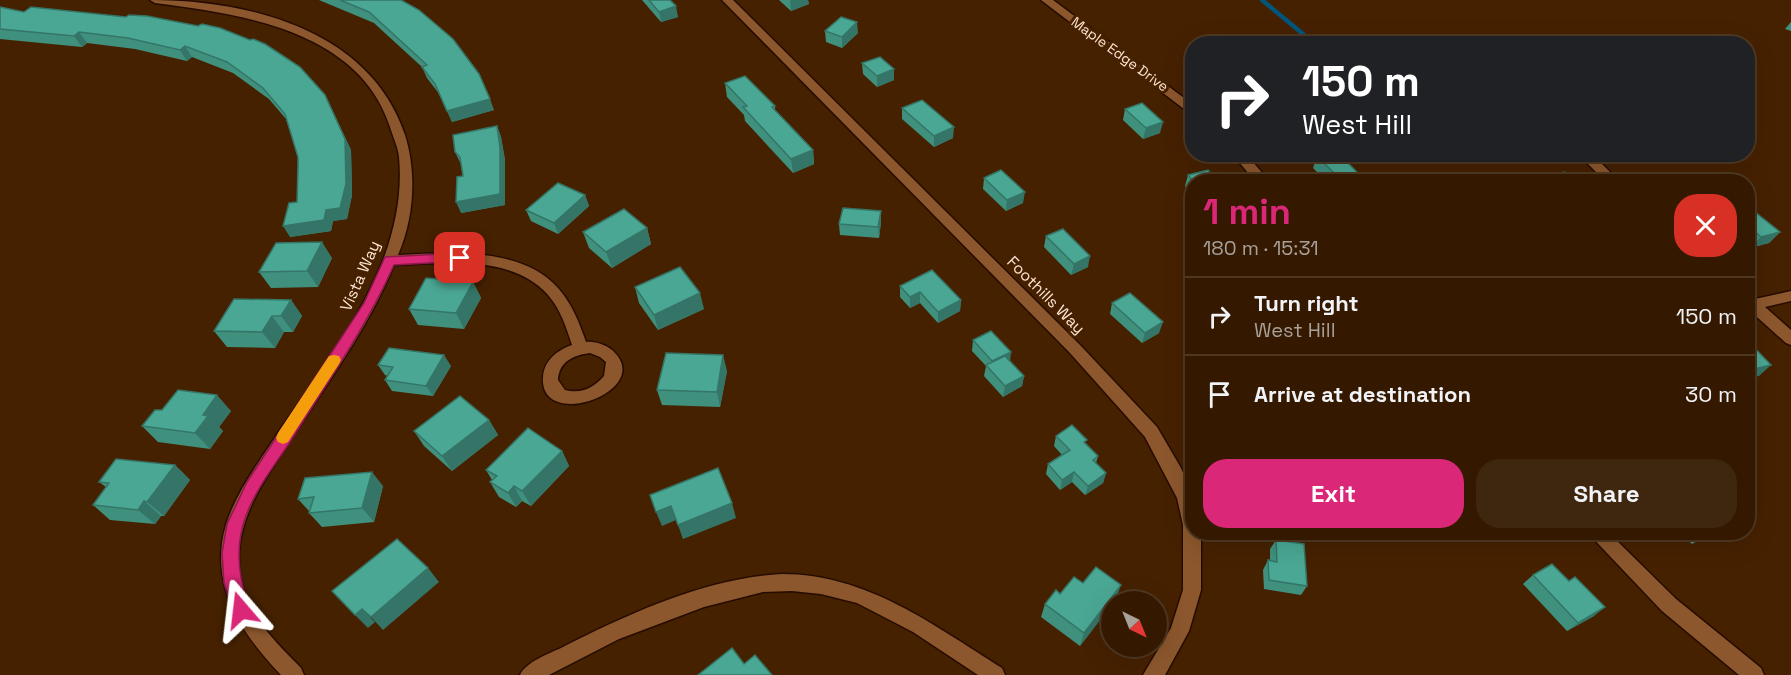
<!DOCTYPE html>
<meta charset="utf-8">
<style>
:root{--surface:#341900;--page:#3f260f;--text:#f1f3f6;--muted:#a9a099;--line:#4e3822;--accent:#db2777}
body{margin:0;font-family:"Space Grotesk",sans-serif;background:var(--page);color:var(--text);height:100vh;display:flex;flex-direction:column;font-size:22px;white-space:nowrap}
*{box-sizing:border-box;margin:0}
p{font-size:20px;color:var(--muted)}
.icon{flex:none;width:33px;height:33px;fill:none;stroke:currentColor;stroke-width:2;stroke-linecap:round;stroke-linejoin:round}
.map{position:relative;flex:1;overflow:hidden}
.drawer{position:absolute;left:1185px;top:174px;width:570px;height:366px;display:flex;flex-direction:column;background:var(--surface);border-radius:24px;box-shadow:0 6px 24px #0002,0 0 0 2px var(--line)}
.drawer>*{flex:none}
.banner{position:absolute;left:1185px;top:36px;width:570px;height:126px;border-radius:24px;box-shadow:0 6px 24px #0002,0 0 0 2px var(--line);background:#202124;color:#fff;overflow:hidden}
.needle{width:39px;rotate:137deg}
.controls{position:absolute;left:1101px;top:591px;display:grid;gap:12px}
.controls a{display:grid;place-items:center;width:66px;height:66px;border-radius:50%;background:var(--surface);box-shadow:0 6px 24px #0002,0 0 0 2px var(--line);font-size:30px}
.pin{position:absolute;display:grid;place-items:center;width:51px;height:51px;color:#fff;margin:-26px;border-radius:12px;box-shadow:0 3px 9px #0006}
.me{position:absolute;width:66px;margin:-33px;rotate:343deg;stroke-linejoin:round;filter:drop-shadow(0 0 4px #0008)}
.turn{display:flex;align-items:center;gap:21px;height:126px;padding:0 18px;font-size:27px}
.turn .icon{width:78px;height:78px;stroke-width:2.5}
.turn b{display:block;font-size:42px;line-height:51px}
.round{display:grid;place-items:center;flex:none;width:63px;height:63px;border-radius:24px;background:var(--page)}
.headline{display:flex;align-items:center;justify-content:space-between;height:102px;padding:0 18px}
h1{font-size:36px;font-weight:600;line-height:45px;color:var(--accent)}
.primary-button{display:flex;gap:12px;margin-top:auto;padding:12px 18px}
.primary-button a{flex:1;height:69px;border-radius:24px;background:var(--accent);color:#fff;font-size:24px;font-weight:600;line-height:69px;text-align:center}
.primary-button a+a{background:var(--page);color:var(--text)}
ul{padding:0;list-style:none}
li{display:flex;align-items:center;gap:18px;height:78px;padding:0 18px;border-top:2px solid var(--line)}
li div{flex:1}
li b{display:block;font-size:22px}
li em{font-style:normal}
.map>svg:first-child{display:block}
</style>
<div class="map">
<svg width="1791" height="675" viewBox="0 0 1791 675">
<rect width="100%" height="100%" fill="#462100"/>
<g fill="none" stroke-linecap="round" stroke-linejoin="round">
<polyline stroke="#00557b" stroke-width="4.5" points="1262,0 1315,44"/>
<g stroke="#260c00" stroke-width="3">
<g id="minor">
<path d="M150,0C249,0 370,30 405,135C417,173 414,218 398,255C449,253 521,246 558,288C572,304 579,322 586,342C596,341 609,346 615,353C652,392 539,432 543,377C544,360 558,350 572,345C566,327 561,310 548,295C512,254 443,263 394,265C369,326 331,378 295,433C276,463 252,494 243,529C237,549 238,572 244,592C254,622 280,646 301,668L304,675H281C247,639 215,596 222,543C227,506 252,472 272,442C328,358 409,265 399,157C398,147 393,137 390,127C359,30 241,14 155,3ZM590,353L600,357L606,362L604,376C593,388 582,394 565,390L558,380C559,361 574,355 590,353Z"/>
<polygon points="722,0 733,0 1080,345 1157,427 1181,468 1192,493 1192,532 1201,532 1201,590 1189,631 1165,675 1143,675 1171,628 1183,590 1183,525 1177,498 1145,437 1070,353"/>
<polygon points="1041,0 1053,0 1192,104 1192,113 1188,112"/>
<polygon points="1232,154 1246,154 1270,182 1256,182"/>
<polygon points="1578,154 1592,154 1620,182 1606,182"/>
<polygon points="1791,291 1791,301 1765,307 1791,330 1791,345 1786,343 1748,309 1748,296 1755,299"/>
<polygon points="1587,532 1608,532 1676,599 1761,668 1764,675 1739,675 1662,611"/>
<path d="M782,574C867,574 933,625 1002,668L1005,675H978L913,632L857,603L821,594L792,591L763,592L704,607L619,639L549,675H520C526,662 548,654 561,648C628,614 706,578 782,574Z"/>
</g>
</g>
<use href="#minor" fill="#8c572d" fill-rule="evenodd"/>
</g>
<g fill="#40907e">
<polygon points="319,0 401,0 494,110 452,122 440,95 427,78 422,67 374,23"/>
<polygon points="642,0 670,0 678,17 661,22"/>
<polygon points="779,0 808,0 809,4 791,11"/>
<polygon points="0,7 24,12 126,17 325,95 351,150 352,195 347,219 333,221 331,231 290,237 297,202 298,157 286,119 269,99 233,73 192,57 187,61 135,49 87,43 82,47 0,39"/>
<polygon points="1791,22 1791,31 1785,29"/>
<polygon points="825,31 858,33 842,48 826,42"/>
<polygon points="862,63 894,69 894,80 877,87 863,74"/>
<polygon points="725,83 775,106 775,110 813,150 814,164 793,173 745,121 744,115 727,97"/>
<polygon points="902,108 953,138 934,147 902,119"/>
<polygon points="1125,109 1160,133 1143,139 1123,120"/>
<polygon points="497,126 501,137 505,160 505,205 461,213 463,176 461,164 455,152"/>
<polygon points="1317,156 1354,182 1327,182 1313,168"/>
<polygon points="1188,175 1218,182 1192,182 1192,195 1185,186"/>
<polygon points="1548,175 1575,182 1543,182"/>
<polygon points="984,178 1023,203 1006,211 983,189"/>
<polygon points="585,195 589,206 558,234 531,221 526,210"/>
<polygon points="1748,208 1780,232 1769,243 1750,248 1748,245"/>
<polygon points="881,222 879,238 840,235 839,224"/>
<polygon points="647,228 651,244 612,268 589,248 583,232"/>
<polygon points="1046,236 1088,267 1071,275 1044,247"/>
<polygon points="332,258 318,287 271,288 259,272"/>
<polygon points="473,282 481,298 464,329 418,325 409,309"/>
<polygon points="900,286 961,300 960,311 938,323 920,303 910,308 900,297"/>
<polygon points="635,287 704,309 658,330 639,303"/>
<polygon points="291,300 302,316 293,332 284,332 275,348 227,347 214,331"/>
<polygon points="1112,303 1159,333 1142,343 1110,314"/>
<polygon points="973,340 1024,376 1022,386 1003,397 984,376 986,366 972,351"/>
<polygon points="378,365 451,366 433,396 392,391 385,380 388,376 385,375"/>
<polygon points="727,371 720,407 662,405 657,390"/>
<polygon points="162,410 231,411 219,427 223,431 210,449 158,442 142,426"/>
<polygon points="489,420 498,435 452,471 424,446 414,431"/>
<polygon points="1056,436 1086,444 1098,456 1096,463 1106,473 1103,483 1085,495 1072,482 1060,490 1046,474 1048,464 1062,455 1054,446"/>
<polygon points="562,451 569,466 531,506 522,501 516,507 499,497 490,482 492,480 486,470"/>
<polygon points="175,465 190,480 164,516 161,516 155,524 110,520 93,505 106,487 99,482"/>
<polygon points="383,486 374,522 322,527 309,513 309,511 298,499"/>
<polygon points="1679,532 1713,532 1692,544"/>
<polygon points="1276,540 1307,586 1301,595 1264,589 1263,570 1268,560 1270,561 1270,549"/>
<polygon points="1533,575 1594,616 1567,631 1523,584"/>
<polygon points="1083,583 1116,599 1080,646 1041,617 1045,604 1060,594"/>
</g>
<g fill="#347567">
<polygon points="790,0 808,0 809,4 791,11"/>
<polygon points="676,6 678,17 661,22 659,12"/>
<polygon points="857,22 858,33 842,48 842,37"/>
<polygon points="79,32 87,43 82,47 74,36"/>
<polygon points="185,46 192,57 187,61 180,50"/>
<polygon points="894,69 894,80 877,87 877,76"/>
<polygon points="325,95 351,150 352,195 347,219 333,221 331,231 290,237 283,226 326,210"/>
<polygon points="490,99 494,110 452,122 447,111"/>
<polygon points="1163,122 1160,133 1143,139 1146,128"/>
<polygon points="497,126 501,137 505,160 505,205 461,213 456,202"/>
<polygon points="954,127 953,138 934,147 934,136"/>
<polygon points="813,150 814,164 793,173 791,159"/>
<polygon points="1358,173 1354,182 1338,182 1339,178"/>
<polygon points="1025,192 1023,203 1006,211 1007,200"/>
<polygon points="585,195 589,206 558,234 554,223"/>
<polygon points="881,211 881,222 879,238 878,227"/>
<polygon points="647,228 651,244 612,268 606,252"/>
<polygon points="1780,232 1769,243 1750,248 1761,237"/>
<polygon points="322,242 332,258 318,287 307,271"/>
<polygon points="1090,256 1088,267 1071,275 1074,264"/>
<polygon points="473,282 481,298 464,329 456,313"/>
<polygon points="920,292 920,303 910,308 910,297"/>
<polygon points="700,293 704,309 658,330 654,315"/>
<polygon points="291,300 302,316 293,332 281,316"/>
<polygon points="961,300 960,311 938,323 938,312"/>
<polygon points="272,316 284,332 275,348 262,332"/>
<polygon points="1163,322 1159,333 1142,343 1145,333"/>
<polygon points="1011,352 1010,362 991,372 992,361"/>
<polygon points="444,355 451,366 433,396 426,386"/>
<polygon points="723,355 727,371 720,407 717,392"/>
<polygon points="1771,365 1759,376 1748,378 1748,372 1750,370"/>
<polygon points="1024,376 1022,386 1003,397 1005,386"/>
<polygon points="217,395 231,411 219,427 223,431 210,449 195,433 203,415"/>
<polygon points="489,420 498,435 452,471 442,456"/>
<polygon points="562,451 569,466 531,506 522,491"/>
<polygon points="175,465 190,480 164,516 147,502"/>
<polygon points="372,472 383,486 374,522 362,508"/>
<polygon points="1074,472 1072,482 1060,490 1062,480"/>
<polygon points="1106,473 1103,483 1085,495 1088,486"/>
<polygon points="514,486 522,501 516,507 508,493"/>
<polygon points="144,501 161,516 155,524 138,510"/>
<polygon points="732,503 736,518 683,539 678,525"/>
<polygon points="671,506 676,520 662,526 656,512"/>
<polygon points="1707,532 1713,532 1692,544"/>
<polygon points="428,568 439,582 383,630 371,617"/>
<polygon points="1121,585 1116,599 1114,602 1112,602 1112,604 1080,646 1084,633"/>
<polygon points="1605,607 1594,616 1567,631 1578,623"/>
<polygon points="362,609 375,622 368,628 355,615"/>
</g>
<g fill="#4aa793" stroke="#347567" stroke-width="1.5">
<polygon points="340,0 401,0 419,10 453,39 479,74 490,99 447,111 435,84 422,67 427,65 369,12"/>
<polygon points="649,0 670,0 676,6 659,12"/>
<polygon points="0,7 24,12 31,7 126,17 129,15 147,16 198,26 202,24 220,28 250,40 253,39 265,44 300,67 325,95 345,139 346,184 340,208 326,210 324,220 283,226 289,203 297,202 298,167 298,157 285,114 263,88 227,62 185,46 180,50 128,38 79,32 74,36 0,29"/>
<polygon points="841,17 857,22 842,37 825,31"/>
<polygon points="880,57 894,69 877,76 862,63"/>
<polygon points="745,76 775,106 772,107 813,150 791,159 778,145 743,107 747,106 725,83"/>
<polygon points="922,100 954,127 934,136 902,108"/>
<polygon points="1142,103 1163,122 1146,128 1125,109"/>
<polygon points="497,126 500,148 500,194 456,202 457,177 463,176 460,157 455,152 453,135"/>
<polygon points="1324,154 1339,154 1358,173 1339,178 1317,156"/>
<polygon points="1001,170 1025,192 1007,200 984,178"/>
<polygon points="1208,170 1218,182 1194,182 1188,175"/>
<polygon points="1565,172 1575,182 1555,182 1548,175"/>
<polygon points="558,183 585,195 554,223 526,210"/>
<polygon points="843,208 881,211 878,227 839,224"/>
<polygon points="1748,208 1750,208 1780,232 1761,237 1748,225"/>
<polygon points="624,209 647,228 606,252 583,232"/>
<polygon points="1063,229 1090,256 1074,264 1046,236"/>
<polygon points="322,242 307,271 259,272 276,243"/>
<polygon points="680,267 700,293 654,315 635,287"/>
<polygon points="932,270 961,300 938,312 920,292 910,297 900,286"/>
<polygon points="426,278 473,282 456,313 409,309"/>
<polygon points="1130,293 1163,322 1145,333 1112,303"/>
<polygon points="234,299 291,300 281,316 272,316 262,332 214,331"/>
<polygon points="991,331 1011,352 992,361 973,340"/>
<polygon points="1748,341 1771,365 1750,370 1748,368"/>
<polygon points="389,348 444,355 426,386 385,380 393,367 378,365"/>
<polygon points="666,353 723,355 717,392 657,390"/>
<polygon points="1005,356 1024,376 1005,386 986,365"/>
<polygon points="178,390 217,395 203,415 208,416 195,433 142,426 155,410 162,410"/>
<polygon points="460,396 489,420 442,456 414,431"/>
<polygon points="1072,425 1087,440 1084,442 1098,456 1093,460 1106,473 1088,486 1074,472 1062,480 1048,464 1070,450 1056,436"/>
<polygon points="528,428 562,451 522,491 514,486 508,493 490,482 497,476 486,470"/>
<polygon points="116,459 175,465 147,502 144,501 138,510 93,505 109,483 99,482"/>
<polygon points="718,468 732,503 678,525 671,506 656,512 650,495"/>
<polygon points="372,472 362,508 309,513 314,497 298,499 305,478"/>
<polygon points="397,539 428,568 371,617 362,609 355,615 332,591"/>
<polygon points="1276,540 1304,544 1307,586 1269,580 1268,560 1277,562"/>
<polygon points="1552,564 1569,581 1575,577 1605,607 1578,623 1533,575"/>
<polygon points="1096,567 1121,585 1084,633 1045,604 1056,590 1060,594 1074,577 1083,583"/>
<polygon points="732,648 744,664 755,655 772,675 698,675"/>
</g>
<path fill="#db2777" stroke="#8e194d" stroke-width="1.5" d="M460,253L466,258L464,261L394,265C366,328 326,384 290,442C273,468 251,495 243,525C235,555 240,582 250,610L247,616L241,618L235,616L224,583L222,553L227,524L247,482L364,303L385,257Z"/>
<polygon fill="#f59e0b" points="334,355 339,356 341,360 339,364 288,442 283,444 278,442 276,438 278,433 329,356"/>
<g text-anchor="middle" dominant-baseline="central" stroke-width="6" stroke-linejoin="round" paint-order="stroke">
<g font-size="14" fill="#fde4d2" stroke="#462100">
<text transform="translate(1120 54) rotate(36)">Maple Edge Drive</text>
</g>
<g font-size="16" fill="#fde4d2" stroke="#462100">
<text transform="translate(360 276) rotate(-66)">Vista Way</text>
<text transform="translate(1046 295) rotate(45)">Foothills Way</text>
</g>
</g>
</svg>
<div class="controls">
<a><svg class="needle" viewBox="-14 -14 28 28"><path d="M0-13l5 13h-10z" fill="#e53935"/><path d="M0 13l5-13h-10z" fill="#a9a099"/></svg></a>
</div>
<div class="pin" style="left:460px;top:258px;background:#d93025"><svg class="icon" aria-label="arrive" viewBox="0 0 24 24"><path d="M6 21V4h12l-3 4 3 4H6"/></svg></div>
<svg class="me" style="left:241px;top:610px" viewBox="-20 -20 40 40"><path d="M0-17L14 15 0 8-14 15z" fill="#db2777" stroke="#fff" stroke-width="4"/></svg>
<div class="banner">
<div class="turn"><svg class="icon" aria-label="right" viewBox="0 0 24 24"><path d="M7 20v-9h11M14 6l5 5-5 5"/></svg><div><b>150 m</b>West Hill</div></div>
</div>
<section class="drawer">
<div class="headline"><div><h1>1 min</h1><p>180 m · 15:31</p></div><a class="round" style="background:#d93025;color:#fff"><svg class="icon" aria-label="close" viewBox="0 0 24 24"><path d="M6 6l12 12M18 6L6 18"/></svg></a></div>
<ul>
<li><svg class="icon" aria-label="right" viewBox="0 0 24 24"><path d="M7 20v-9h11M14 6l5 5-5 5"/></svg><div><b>Turn right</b><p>West Hill</p></div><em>150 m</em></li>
<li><svg class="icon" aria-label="arrive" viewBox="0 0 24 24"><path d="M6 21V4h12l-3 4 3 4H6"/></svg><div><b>Arrive at destination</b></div><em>30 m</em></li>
</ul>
<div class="primary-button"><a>Exit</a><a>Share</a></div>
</section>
</div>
